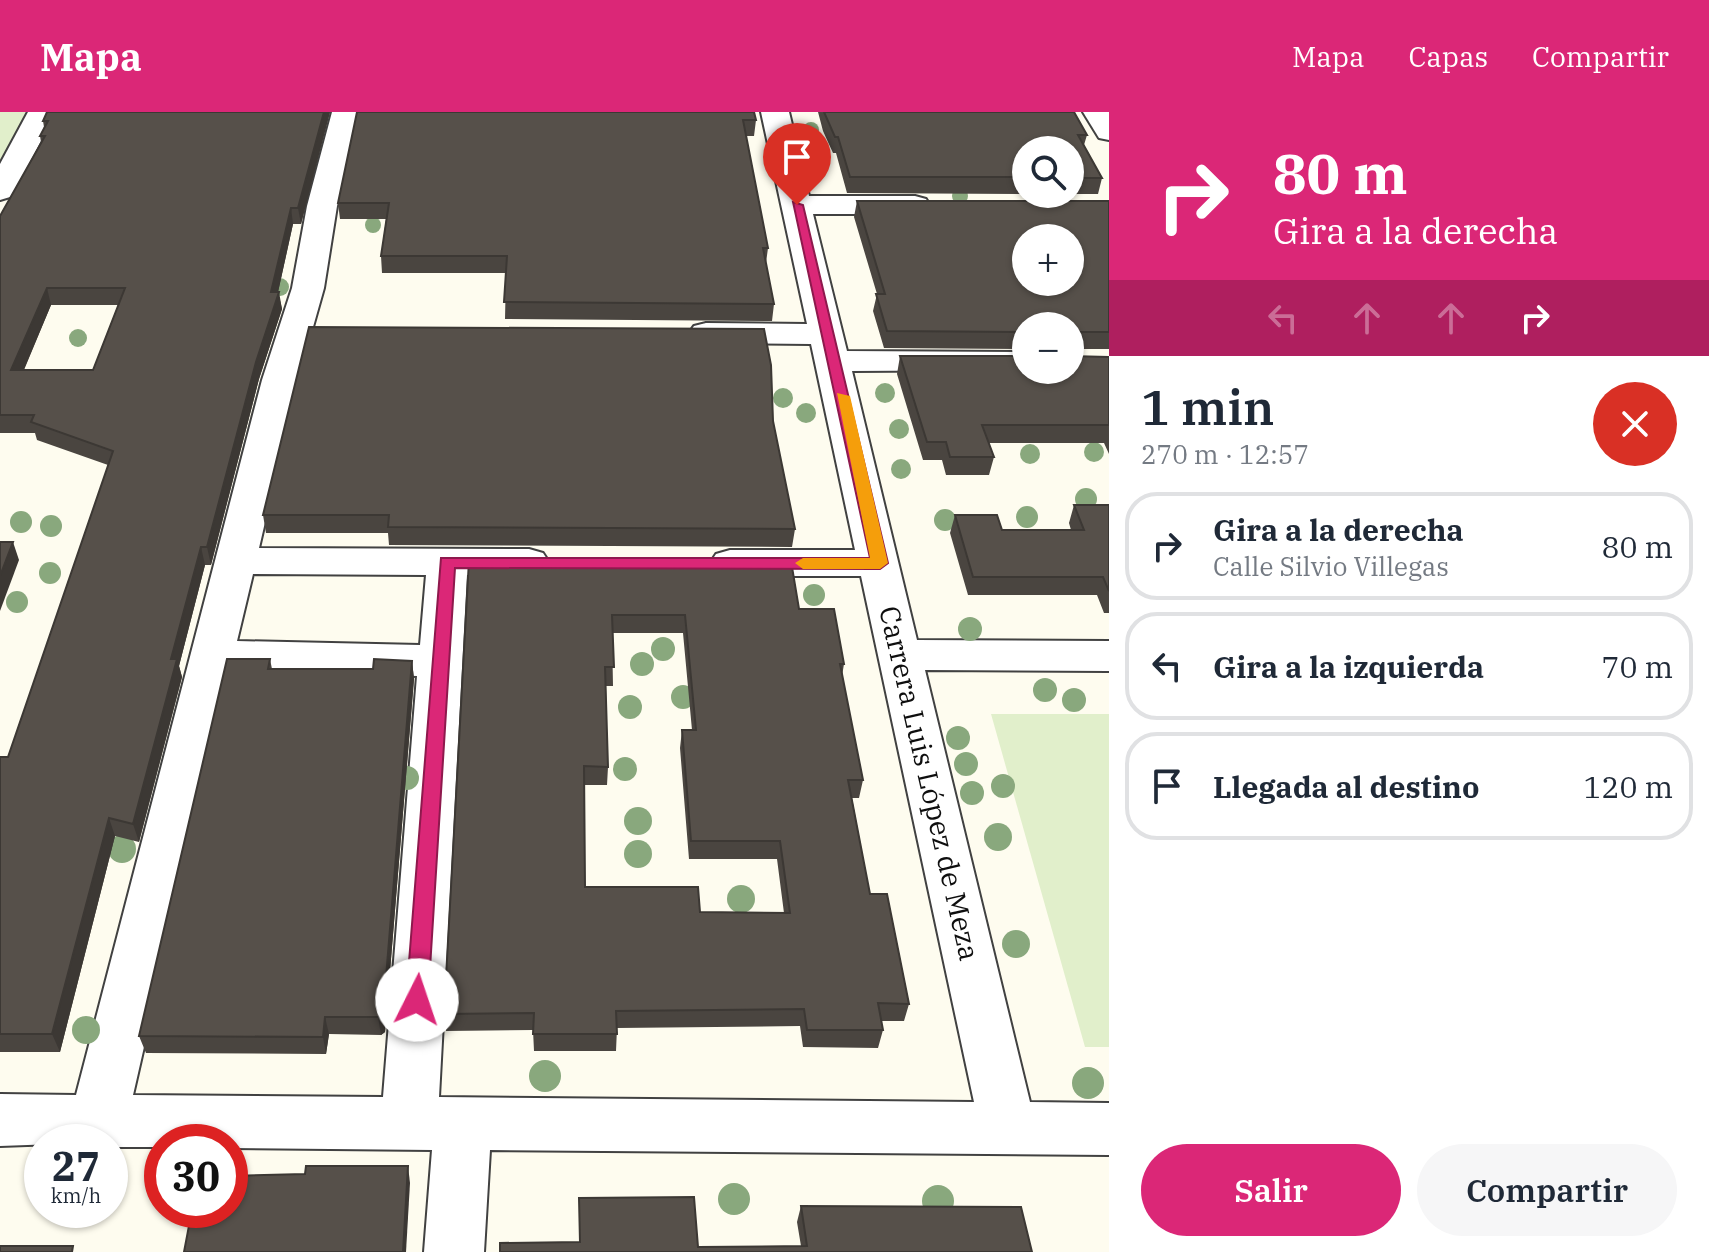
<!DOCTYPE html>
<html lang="es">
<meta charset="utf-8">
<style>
:root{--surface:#fff;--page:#f6f6f7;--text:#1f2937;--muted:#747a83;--line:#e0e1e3;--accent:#db2777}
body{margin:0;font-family:"IBM Plex Serif",serif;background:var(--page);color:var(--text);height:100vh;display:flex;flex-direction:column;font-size:30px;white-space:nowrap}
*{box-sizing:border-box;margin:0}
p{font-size:26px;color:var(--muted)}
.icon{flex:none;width:44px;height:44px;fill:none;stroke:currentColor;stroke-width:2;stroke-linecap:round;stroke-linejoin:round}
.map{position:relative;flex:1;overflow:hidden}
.drawer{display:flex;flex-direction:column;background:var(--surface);width:600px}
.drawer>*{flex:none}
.banner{background:#db2777;color:#fff;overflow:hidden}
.tools{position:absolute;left:1012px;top:24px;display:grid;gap:16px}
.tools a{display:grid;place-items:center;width:72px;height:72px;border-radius:50%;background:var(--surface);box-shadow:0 2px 6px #0004;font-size:40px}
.speed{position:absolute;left:24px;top:1012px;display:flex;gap:16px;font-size:40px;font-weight:700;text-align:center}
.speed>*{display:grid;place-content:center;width:104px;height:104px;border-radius:50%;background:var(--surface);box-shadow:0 2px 6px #0004;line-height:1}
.speed small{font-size:20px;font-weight:400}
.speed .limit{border:12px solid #d22;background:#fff;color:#111}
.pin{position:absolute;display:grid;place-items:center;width:68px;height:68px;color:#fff;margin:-82px -34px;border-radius:50% 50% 50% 0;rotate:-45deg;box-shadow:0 0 8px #0007}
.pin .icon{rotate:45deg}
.me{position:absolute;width:88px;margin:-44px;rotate:4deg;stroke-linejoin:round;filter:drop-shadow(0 0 6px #0008)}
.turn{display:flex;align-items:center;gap:28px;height:168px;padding:0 32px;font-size:36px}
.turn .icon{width:104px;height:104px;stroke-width:2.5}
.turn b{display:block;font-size:56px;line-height:68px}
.lanes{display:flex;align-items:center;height:76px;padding:0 32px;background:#0003;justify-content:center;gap:40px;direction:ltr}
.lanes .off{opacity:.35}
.round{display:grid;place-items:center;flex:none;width:84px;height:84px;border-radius:42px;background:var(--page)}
.summary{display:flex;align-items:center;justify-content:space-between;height:136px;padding:0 32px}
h1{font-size:48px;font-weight:600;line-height:60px}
.primary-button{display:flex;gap:16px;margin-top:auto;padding:16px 32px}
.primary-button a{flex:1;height:92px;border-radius:48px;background:var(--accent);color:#fff;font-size:32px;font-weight:600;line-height:92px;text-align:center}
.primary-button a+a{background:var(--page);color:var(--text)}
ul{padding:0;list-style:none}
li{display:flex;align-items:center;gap:24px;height:108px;margin:0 16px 12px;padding:0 16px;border:4px solid var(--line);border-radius:32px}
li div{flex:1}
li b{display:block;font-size:30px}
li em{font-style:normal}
header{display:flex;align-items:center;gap:48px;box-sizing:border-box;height:112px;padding:0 40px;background:var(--accent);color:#fff}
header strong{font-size:38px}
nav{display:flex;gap:44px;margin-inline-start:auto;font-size:28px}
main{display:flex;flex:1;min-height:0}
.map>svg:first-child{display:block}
</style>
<header>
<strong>Mapa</strong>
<nav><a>Mapa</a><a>Capas</a><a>Compartir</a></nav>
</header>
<main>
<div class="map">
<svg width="1109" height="1140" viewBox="0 0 1109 1140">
<rect width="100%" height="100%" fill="#fefcef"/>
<g fill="#e1efcb">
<polygon points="0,0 42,0 0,79"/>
<polygon points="991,602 1109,602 1109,935 1085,935"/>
</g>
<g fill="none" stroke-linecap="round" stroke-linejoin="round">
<g stroke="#414141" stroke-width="4">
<g id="minor">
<polygon points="28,0 56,0 15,79 10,85 0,88 0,52"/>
<path d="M332,0H360L337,94L324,176L298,268L259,436L529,437L543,441L549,450L543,459L529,463H467L439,985L974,990L861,464H730L716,460L710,451L716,442L730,438H855L811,232L706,231L694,228L689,221L694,214L706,211L807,212L761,0H789L809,84H915L926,87L930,93L926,99L915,102H813L847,239L1026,240V258H1035L852,259L917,528L1109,529V559L925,558L1030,990L1109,991V1043L490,1038L484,1140H424L432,1038L230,1036V1030H162V1035H110V1030L0,1034V982L76,983L262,268L292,176L307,94ZM253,462L426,463L420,533L237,529ZM230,558L417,564L383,985L133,983Z"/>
<polygon points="1083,0 1109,0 1109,28 1099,26"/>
</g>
</g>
<use href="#minor" fill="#fff" fill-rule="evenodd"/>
</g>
<g fill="#89a87d">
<circle cx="811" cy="18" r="8"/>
<circle cx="960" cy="84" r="8"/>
<circle cx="373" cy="113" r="8"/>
<circle cx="280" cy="175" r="9"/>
<circle cx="78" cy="226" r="9"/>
<circle cx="885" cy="281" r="10"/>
<circle cx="783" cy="286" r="10"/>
<circle cx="806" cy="301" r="10"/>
<circle cx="899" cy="317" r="10"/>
<circle cx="1094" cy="340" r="10"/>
<circle cx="1030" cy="342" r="10"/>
<circle cx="901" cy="357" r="10"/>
<circle cx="1086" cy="387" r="11"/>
<circle cx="1027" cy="405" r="11"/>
<circle cx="945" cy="408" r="11"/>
<circle cx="21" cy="410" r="11"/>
<circle cx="51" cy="414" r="11"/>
<circle cx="50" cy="461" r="11"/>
<circle cx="814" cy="483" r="11"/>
<circle cx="17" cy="490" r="11"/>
<circle cx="970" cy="517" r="12"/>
<circle cx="663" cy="537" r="12"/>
<circle cx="642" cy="552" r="12"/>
<circle cx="1045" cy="578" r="12"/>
<circle cx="683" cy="585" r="12"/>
<circle cx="1074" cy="588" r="12"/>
<circle cx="630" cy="595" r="12"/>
<circle cx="958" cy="626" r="12"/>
<circle cx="966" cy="652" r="12"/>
<circle cx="625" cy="657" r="12"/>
<circle cx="407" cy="666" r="12"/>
<circle cx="1003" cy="674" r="12"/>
<circle cx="972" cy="681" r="12"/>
<circle cx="638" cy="709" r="14"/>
<circle cx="998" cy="725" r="14"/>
<circle cx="122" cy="737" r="14"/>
<circle cx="638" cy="742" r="14"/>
<circle cx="741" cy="787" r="14"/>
<circle cx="1016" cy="832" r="14"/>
<circle cx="86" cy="918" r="14"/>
<circle cx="545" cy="964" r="16"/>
<circle cx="1088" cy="971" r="16"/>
<circle cx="734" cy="1087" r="16"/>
<circle cx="938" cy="1089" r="16"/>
</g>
<g fill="#4a4540" fill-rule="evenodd">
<path d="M330,0L301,112H293L278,180L282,197L259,267L211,453H205L179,554L182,565L139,730L115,724L60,940H0V645H8L108,353L37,328L35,321H0V104L41,30L40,24L44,15L43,9ZM51,193H118L93,258H24Z"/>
<polygon points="357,0 756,8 754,24 746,24 768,136 766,151 774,192 772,209 505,207 506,161 382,161 381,144 386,107 340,107 338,91"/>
<polygon points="818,0 1074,0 1087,23 1084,33 1102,66 1098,82 1070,82 1070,38 1026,38 1026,82 847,81 836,41 833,41 823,19"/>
<polygon points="857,89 1109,89 1109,237 1072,237 1070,244 1109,244 1109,342 1104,331 989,331 994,345 989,363 946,363 942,348 923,348 897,262 900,244 1070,258 1026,214 1026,237 884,236 873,199 877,182 854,105"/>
<polygon points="773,309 795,417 792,435 389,433 388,421 266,421 263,403"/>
<polygon points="1074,393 1109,393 1109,501 1104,501 1097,483 968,483 950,421 955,403 1002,418 1071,418 1069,411"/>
<path d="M469,448L799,497L844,552L842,564L863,668L859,686H852L870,782L909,892L904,909H881L883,918L878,936L803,935L800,914L617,916L616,939H534L533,918L446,919L444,902ZM612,521H683L692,618H682L680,636L689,747H777L784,801L700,800L585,775L584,673H607L608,655L606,574H613Z"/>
<polygon points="270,547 272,557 373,557 412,549 414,567 385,920 381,923 329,922 326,942 146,941 139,924"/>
<polygon points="579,1086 698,1135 801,1134 797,1110 801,1094 1032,1140 500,1140 579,1130"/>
</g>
<g fill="#3c3834">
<polygon points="324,0 330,0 301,112 298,96"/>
<polygon points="291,96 293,112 275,194 279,180 282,197 259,267 211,453 207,435 271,180"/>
<polygon points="47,176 51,193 16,276 11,258"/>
<polygon points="13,430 19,448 0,499 0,464"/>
<polygon points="201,435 205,453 179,554 182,565 139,730 133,712 171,547"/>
<polygon points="412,549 414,567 385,920 381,923 378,905"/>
<polygon points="109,706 115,724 60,940 52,922"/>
<polygon points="325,905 329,922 326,942 323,925"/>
<polygon points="408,1054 410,1071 406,1140 403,1140"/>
</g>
<g fill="#56504a" stroke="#3c3834" stroke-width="2" fill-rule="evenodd">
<path d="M47,0H324L298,96H291L271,180H279L256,250L207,435H201L171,547H177L133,712L109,706L52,922H0V645H8L113,339L31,310L34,303H0V104L45,24H40L48,9H43ZM47,176H125L93,258H11Z"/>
<polygon points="357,0 754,0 756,8 743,8 768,136 763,136 774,192 504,190 507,144 381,144 389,91 338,91"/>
<polygon points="824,0 1074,0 1087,23 1078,23 1102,66 1070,66 1070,38 1026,38 1026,65 850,65 838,25 835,25"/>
<path d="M857,89H1109V220H1075L1072,238H1070V214H1026V220L887,219L876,182H885ZM1026,126H1070V170H1026Z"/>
<polygon points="309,215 764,217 771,253 773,309 795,417 388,415 389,403 263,403"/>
<polygon points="900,244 1026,244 1026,258 1070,258 1070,244 1109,245 1109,313 982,313 994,345 950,345 946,330 927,330"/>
<polygon points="1074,393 1109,393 1109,479 1103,465 973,465 955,403 997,403 1002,418 1084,418"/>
<polygon points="0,430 13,430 0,464"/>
<path d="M469,448L791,449L799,497H834L844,552H840L863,668H848L870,782H887L909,892L878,891L883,918H807L804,897L616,899L617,922H533L534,901L444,902ZM612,503H685L696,618H682L691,729H780L790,801L700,800L698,775H585L584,654L608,655L605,555H614Z"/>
<polygon points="227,547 270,547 268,557 373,557 374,547 412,549 383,902 378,905 325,905 323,925 139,924"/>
<polygon points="306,1054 408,1054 403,1140 184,1140 192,1098 230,1098 230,1064 305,1062"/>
<polygon points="694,1085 698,1135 807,1134 801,1094 1021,1095 1032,1140 500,1140 500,1131 580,1130 579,1086"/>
<polygon points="0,1134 73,1134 72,1140 0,1140"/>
</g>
<polygon fill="#db2777" stroke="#8e194d" stroke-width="2" points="793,90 803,93 888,451 880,457 455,456 428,888 425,895 409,895 406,888 441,446 870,446"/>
<polygon fill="#f59e0b" points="837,281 850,284 888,451 880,457 803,457 795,451 803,446 870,446"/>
<g text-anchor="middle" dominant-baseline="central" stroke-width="8" stroke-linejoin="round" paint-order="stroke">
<g font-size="28" fill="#0e0e0e" stroke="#fff">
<text transform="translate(930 671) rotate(77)">Carrera Luis López de Meza</text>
</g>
</g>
</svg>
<div class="tools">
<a><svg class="icon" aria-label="search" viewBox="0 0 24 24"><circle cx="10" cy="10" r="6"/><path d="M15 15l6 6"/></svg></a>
<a>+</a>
<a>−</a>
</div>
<div class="speed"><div>27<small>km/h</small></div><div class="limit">30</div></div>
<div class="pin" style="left:797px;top:93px;background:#d93025"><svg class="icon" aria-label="arrive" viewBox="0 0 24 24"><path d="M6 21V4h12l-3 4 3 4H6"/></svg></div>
<svg class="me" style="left:417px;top:888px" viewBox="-20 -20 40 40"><circle r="19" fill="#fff"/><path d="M0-13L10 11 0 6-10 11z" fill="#db2777"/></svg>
</div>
<section class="drawer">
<div class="banner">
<div class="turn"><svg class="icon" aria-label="right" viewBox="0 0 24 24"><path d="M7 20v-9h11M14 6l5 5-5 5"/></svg><div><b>80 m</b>Gira a la derecha</div></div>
<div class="lanes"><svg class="icon off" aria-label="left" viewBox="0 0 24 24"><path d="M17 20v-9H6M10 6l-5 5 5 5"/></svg><svg class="icon off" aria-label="ahead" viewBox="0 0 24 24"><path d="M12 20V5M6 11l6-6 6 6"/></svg><svg class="icon off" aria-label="ahead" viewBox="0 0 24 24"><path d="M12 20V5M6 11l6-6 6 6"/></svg><svg class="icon" aria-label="right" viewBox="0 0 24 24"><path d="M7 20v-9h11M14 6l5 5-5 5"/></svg></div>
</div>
<div class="summary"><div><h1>1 min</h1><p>270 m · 12:57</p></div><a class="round" style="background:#d93025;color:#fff"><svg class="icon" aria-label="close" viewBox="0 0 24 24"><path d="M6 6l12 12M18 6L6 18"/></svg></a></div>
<ul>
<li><svg class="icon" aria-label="right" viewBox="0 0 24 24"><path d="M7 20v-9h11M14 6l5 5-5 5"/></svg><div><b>Gira a la derecha</b><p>Calle Silvio Villegas</p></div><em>80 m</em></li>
<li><svg class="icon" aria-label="left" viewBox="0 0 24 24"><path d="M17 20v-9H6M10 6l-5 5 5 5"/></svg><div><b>Gira a la izquierda</b></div><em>70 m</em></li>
<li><svg class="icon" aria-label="arrive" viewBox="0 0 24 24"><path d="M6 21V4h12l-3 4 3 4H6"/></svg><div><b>Llegada al destino</b></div><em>120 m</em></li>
</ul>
<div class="primary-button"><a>Salir</a><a>Compartir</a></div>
</section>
</main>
